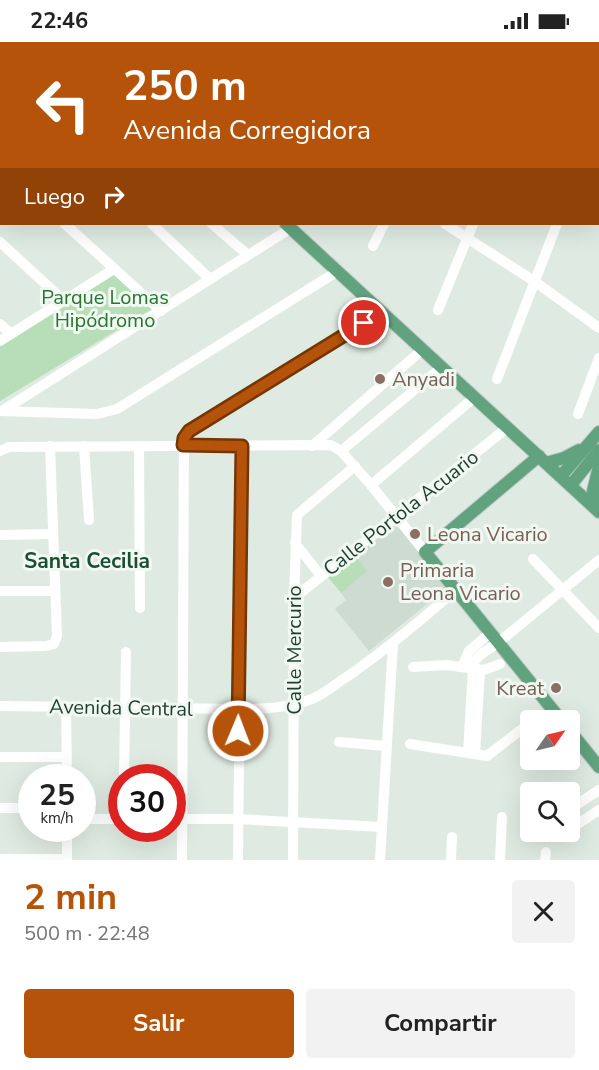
<!DOCTYPE html>
<html lang="es">
<meta charset="utf-8">
<style>
:root{--surface:#fff;--page:#f2f2f2;--text:#222;--muted:#767676;--accent:#b45309}
body{margin:0;font-family:"Nunito Sans",sans-serif;background:var(--page);color:var(--text);height:100vh;display:flex;flex-direction:column;font-size:22px;white-space:nowrap}
*{box-sizing:border-box;margin:0}
p{font-size:20px;color:var(--muted)}
.icon{flex:none;width:33px;height:33px;fill:none;stroke:currentColor;stroke-width:2;stroke-linecap:round;stroke-linejoin:round}
.map{position:relative;height:818px;overflow:hidden}
.drawer{display:flex;flex-direction:column;background:var(--surface);flex:1}
.drawer>*{flex:none}
.guide{position:absolute;left:0px;top:0px;width:600px;height:183px;box-shadow:0 6px 24px #0002;background:#b45309;color:#fff;overflow:hidden}
.needle{width:39px;rotate:56deg}
.tools{position:absolute;left:520px;top:668px;display:grid;gap:12px}
.tools a{display:grid;place-items:center;width:60px;height:60px;border-radius:6px;background:var(--surface);box-shadow:0 6px 24px #0002;font-size:30px}
.speed{position:absolute;left:18px;top:722px;display:flex;gap:12px;font-size:30px;font-weight:700;text-align:center}
.speed>*{display:grid;place-content:center;width:78px;height:78px;border-radius:50%;background:var(--surface);box-shadow:0 6px 24px #0002;line-height:1}
.speed small{font-size:15px;font-weight:400}
.speed .limit{border:9px solid #d22;background:#fff;color:#111}
.pin{position:absolute;display:grid;place-items:center;width:51px;height:51px;color:#fff;margin:-26px;border:3px solid #fff;border-radius:50%;box-shadow:0 2px 6px #0007}
.me{position:absolute;width:66px;margin:-33px;rotate:1deg;stroke-linejoin:round;filter:drop-shadow(0 0 4px #0008)}
.turn{display:flex;align-items:center;gap:21px;height:126px;padding:0 24px;font-size:27px}
.turn .icon{width:78px;height:78px;stroke-width:2.5}
.turn b{display:block;font-size:42px;line-height:51px}
.then{display:flex;align-items:center;height:57px;padding:0 24px;background:#0003;gap:12px;font-size:22px}
.round{display:grid;place-items:center;flex:none;width:63px;height:63px;border-radius:6px;background:var(--page)}
.head{display:flex;align-items:center;justify-content:space-between;height:102px;padding:0 24px}
h1{font-size:36px;font-weight:700;line-height:45px;color:var(--accent)}
.cta{display:flex;gap:12px;margin-top:auto;padding:12px 24px}
.cta a{flex:1;height:69px;border-radius:6px;background:var(--accent);color:#fff;font-size:24px;font-weight:700;line-height:69px;text-align:center}
.cta a+a{background:var(--page);color:var(--text)}
.status{display:flex;justify-content:space-between;align-items:center;height:42px;padding:0 30px;background:var(--surface);direction:ltr}
.status svg{height:16px;fill:currentColor}
.map>svg:first-child{display:block}
</style>
<div class="status"><b>22:46</b><svg viewBox="0 0 49 12"><path d="M0 12V9h3v3zM5 12V6h3v6zM10 12V3h3v9zM15 12V0h3v12zM26 1h20v11H26zM47 4h2v5h-2z"/></svg></div>
<div class="map">
<svg width="599" height="818" viewBox="0 0 599 818">
<rect width="100%" height="100%" fill="#dfebe2"/>
<polygon fill="#cddbd1" points="396,480 448,545 369,609 335,567 346,558 341,551 354,513"/>
<g fill="#b7deb6">
<polygon points="113,232 152,267 0,359 0,304"/>
<polygon points="354,513 367,529 341,551 328,535"/>
</g>
<g fill="none" stroke-linecap="round" stroke-linejoin="round">
<g stroke="#c0c8c4" stroke-width="14">
<g id="major">
<polyline points="327,0 330,2"/>
<polyline points="351,0 354,2"/>
<polyline points="81,2 84,0"/>
<polyline points="0,36 2,35"/>
<polyline points="598,115 599,115"/>
<polyline points="598,128 599,129"/>
<polyline points="286,182 599,470"/>
<polyline points="539,414 425,510 561,678"/>
<polyline points="546,421 564,416 579,408"/>
<polyline points="561,434 599,390"/>
<polyline points="571,443 599,408"/>
<polyline points="595,466 593,449 599,424"/>
<polyline points="570,689 599,725"/>
</g>
</g>
<g stroke="#fff" stroke-width="10">
<polyline points="218,2 218,0"/>
<polyline points="307,2 308,0"/>
<polyline points="392,2 392,0"/>
<polyline points="471,2 472,0"/>
<polyline points="554,2 555,0"/>
<polyline points="598,81 599,79"/>
<polyline points="0,121 2,123"/>
<polyline points="65,182 161,269"/>
<polyline points="152,182 210,237"/>
<polyline points="212,182 248,213"/>
<polyline points="445,182 534,239 599,286"/>
<polyline points="0,200 64,259"/>
<polyline points="373,204 384,182"/>
<polyline points="438,268 473,182"/>
<polyline points="0,282 11,292"/>
<polyline points="0,299 114,227"/>
<polyline points="497,337 557,182"/>
<polyline points="0,369 97,372 117,367 338,229"/>
<polyline points="2,369 291,186"/>
<polyline points="578,372 599,316"/>
<polyline points="84,404 89,478"/>
<polyline points="139,404 140,566"/>
<polyline points="312,404 422,308"/>
<polyline points="0,409 9,405 331,403 341,409 371,443 425,510"/>
<polyline points="341,409 442,325"/>
<polyline points="371,443 475,355"/>
<polyline points="0,493 53,492"/>
<polyline points="295,501 321,534"/>
<polyline points="533,517 599,586"/>
<polyline points="0,549 55,549"/>
<polyline points="294,556 507,386"/>
<polyline points="0,605 46,604 54,602 57,594 50,404"/>
<polyline points="413,625 446,623 484,628 500,622"/>
<polyline points="462,625 469,609 491,590"/>
<path d="M0,664L239,667C264,667 288,666 312,657C326,651 338,640 351,632C388,606 422,577 456,548"/>
<polyline points="66,665 67,735"/>
<polyline points="339,700 386,704"/>
<polyline points="410,702 487,714 531,680"/>
<polyline points="468,711 473,627 474,620 480,613 499,600 599,518"/>
<polyline points="475,712 480,628"/>
<polyline points="0,715 66,715"/>
<polyline points="124,735 126,610"/>
<polyline points="0,766 32,766"/>
<polyline points="570,767 599,748"/>
<polyline points="82,777 122,777"/>
<polyline points="172,777 238,777 382,785"/>
<polyline points="570,783 573,785 599,768"/>
<polyline points="67,786 67,818"/>
<polyline points="0,817 67,817"/>
<polyline points="182,818 184,396 193,387 277,336 381,270"/>
<polyline points="238,818 242,404"/>
<polyline points="293,818 294,556 297,473 355,424"/>
<polyline points="380,818 393,602"/>
<polyline points="451,818 452,795"/>
<polyline points="500,818 502,775"/>
<polyline points="545,818 546,810"/>
</g>
<use href="#major" stroke="#61a37f" stroke-width="12"/>
</g>
<g fill="none" stroke-linecap="round" stroke-linejoin="round">
<g stroke="#753606" stroke-width="15">
<polyline id="route" points="238,689 242,404 183,403 184,396 189,389 364,281"/>
</g>
<use href="#route" stroke="#b45309" stroke-width="10"/>
</g>
<g fill="#8d6e63" stroke="#f0f8f1" stroke-width="2">
<circle cx="380" cy="337" r="6"/>
<circle cx="415" cy="492" r="6"/>
<circle cx="388" cy="540" r="6"/>
<circle cx="556" cy="646" r="6"/>
</g>
<g text-anchor="middle" dominant-baseline="central" stroke-width="6" stroke-linejoin="round" paint-order="stroke">
<g font-size="20" fill="#27752f" stroke="#f0f8f1">
<text x="105" y="255">Parque Lomas<tspan x="105" dy="23">Hipódromo</tspan></text>
</g>
<g font-size="20" fill="#785e54" stroke="#f0f8f1" text-anchor="start">
<text x="392" y="337">Anyadi</text>
<text x="427" y="492">Leona Vicario</text>
<text x="400" y="528">Primaria<tspan x="400" dy="23">Leona Vicario</tspan></text>
<text x="544" y="646" text-anchor="end">Kreat</text>
</g>
<g font-size="20" fill="#1f3c2c" stroke="#f0f8f1">
<text transform="translate(401 471) rotate(-38)">Calle Portola Acuario</text>
<text transform="translate(294 608) rotate(-90)">Calle Mercurio</text>
<text transform="translate(121 666) rotate(1)">Avenida Central</text>
</g>
<g font-size="21" font-weight="bold" fill="#1a4f33" stroke="#f0f8f1">
<text x="87" y="519">Santa Cecilia</text>
</g>
</g>
</svg>
<div class="tools">
<a><svg class="needle" viewBox="-14 -14 28 28"><path d="M0-13l5 13h-10z" fill="#e53935"/><path d="M0 13l5-13h-10z" fill="#767676"/></svg></a>
<a><svg class="icon" aria-label="search" viewBox="0 0 24 24"><circle cx="10" cy="10" r="6"/><path d="M15 15l6 6"/></svg></a>
</div>
<div class="speed"><div>25<small>km/h</small></div><div class="limit">30</div></div>
<div class="pin" style="left:364px;top:281px;background:#d93025"><svg class="icon" aria-label="arrive" viewBox="0 0 24 24"><path d="M6 21V4h12l-3 4 3 4H6"/></svg></div>
<svg class="me" style="left:238px;top:689px" viewBox="-20 -20 40 40"><circle r="17" fill="#b45309" stroke="#fff" stroke-width="3"/><path d="M0-11L8 9 0 5-8 9z" fill="#fff"/></svg>
<div class="guide">
<div class="turn"><svg class="icon" aria-label="left" viewBox="0 0 24 24"><path d="M17 20v-9H6M10 6l-5 5 5 5"/></svg><div><b>250 m</b>Avenida Corregidora</div></div>
<div class="then">Luego<svg class="icon" aria-label="right" viewBox="0 0 24 24"><path d="M7 20v-9h11M14 6l5 5-5 5"/></svg></div>
</div>
</div>
<section class="drawer">
<div class="head"><div><h1>2 min</h1><p>500 m · 22:48</p></div><a class="round"><svg class="icon" aria-label="close" viewBox="0 0 24 24"><path d="M6 6l12 12M18 6L6 18"/></svg></a></div>
<div class="cta"><a>Salir</a><a>Compartir</a></div>
</section>
